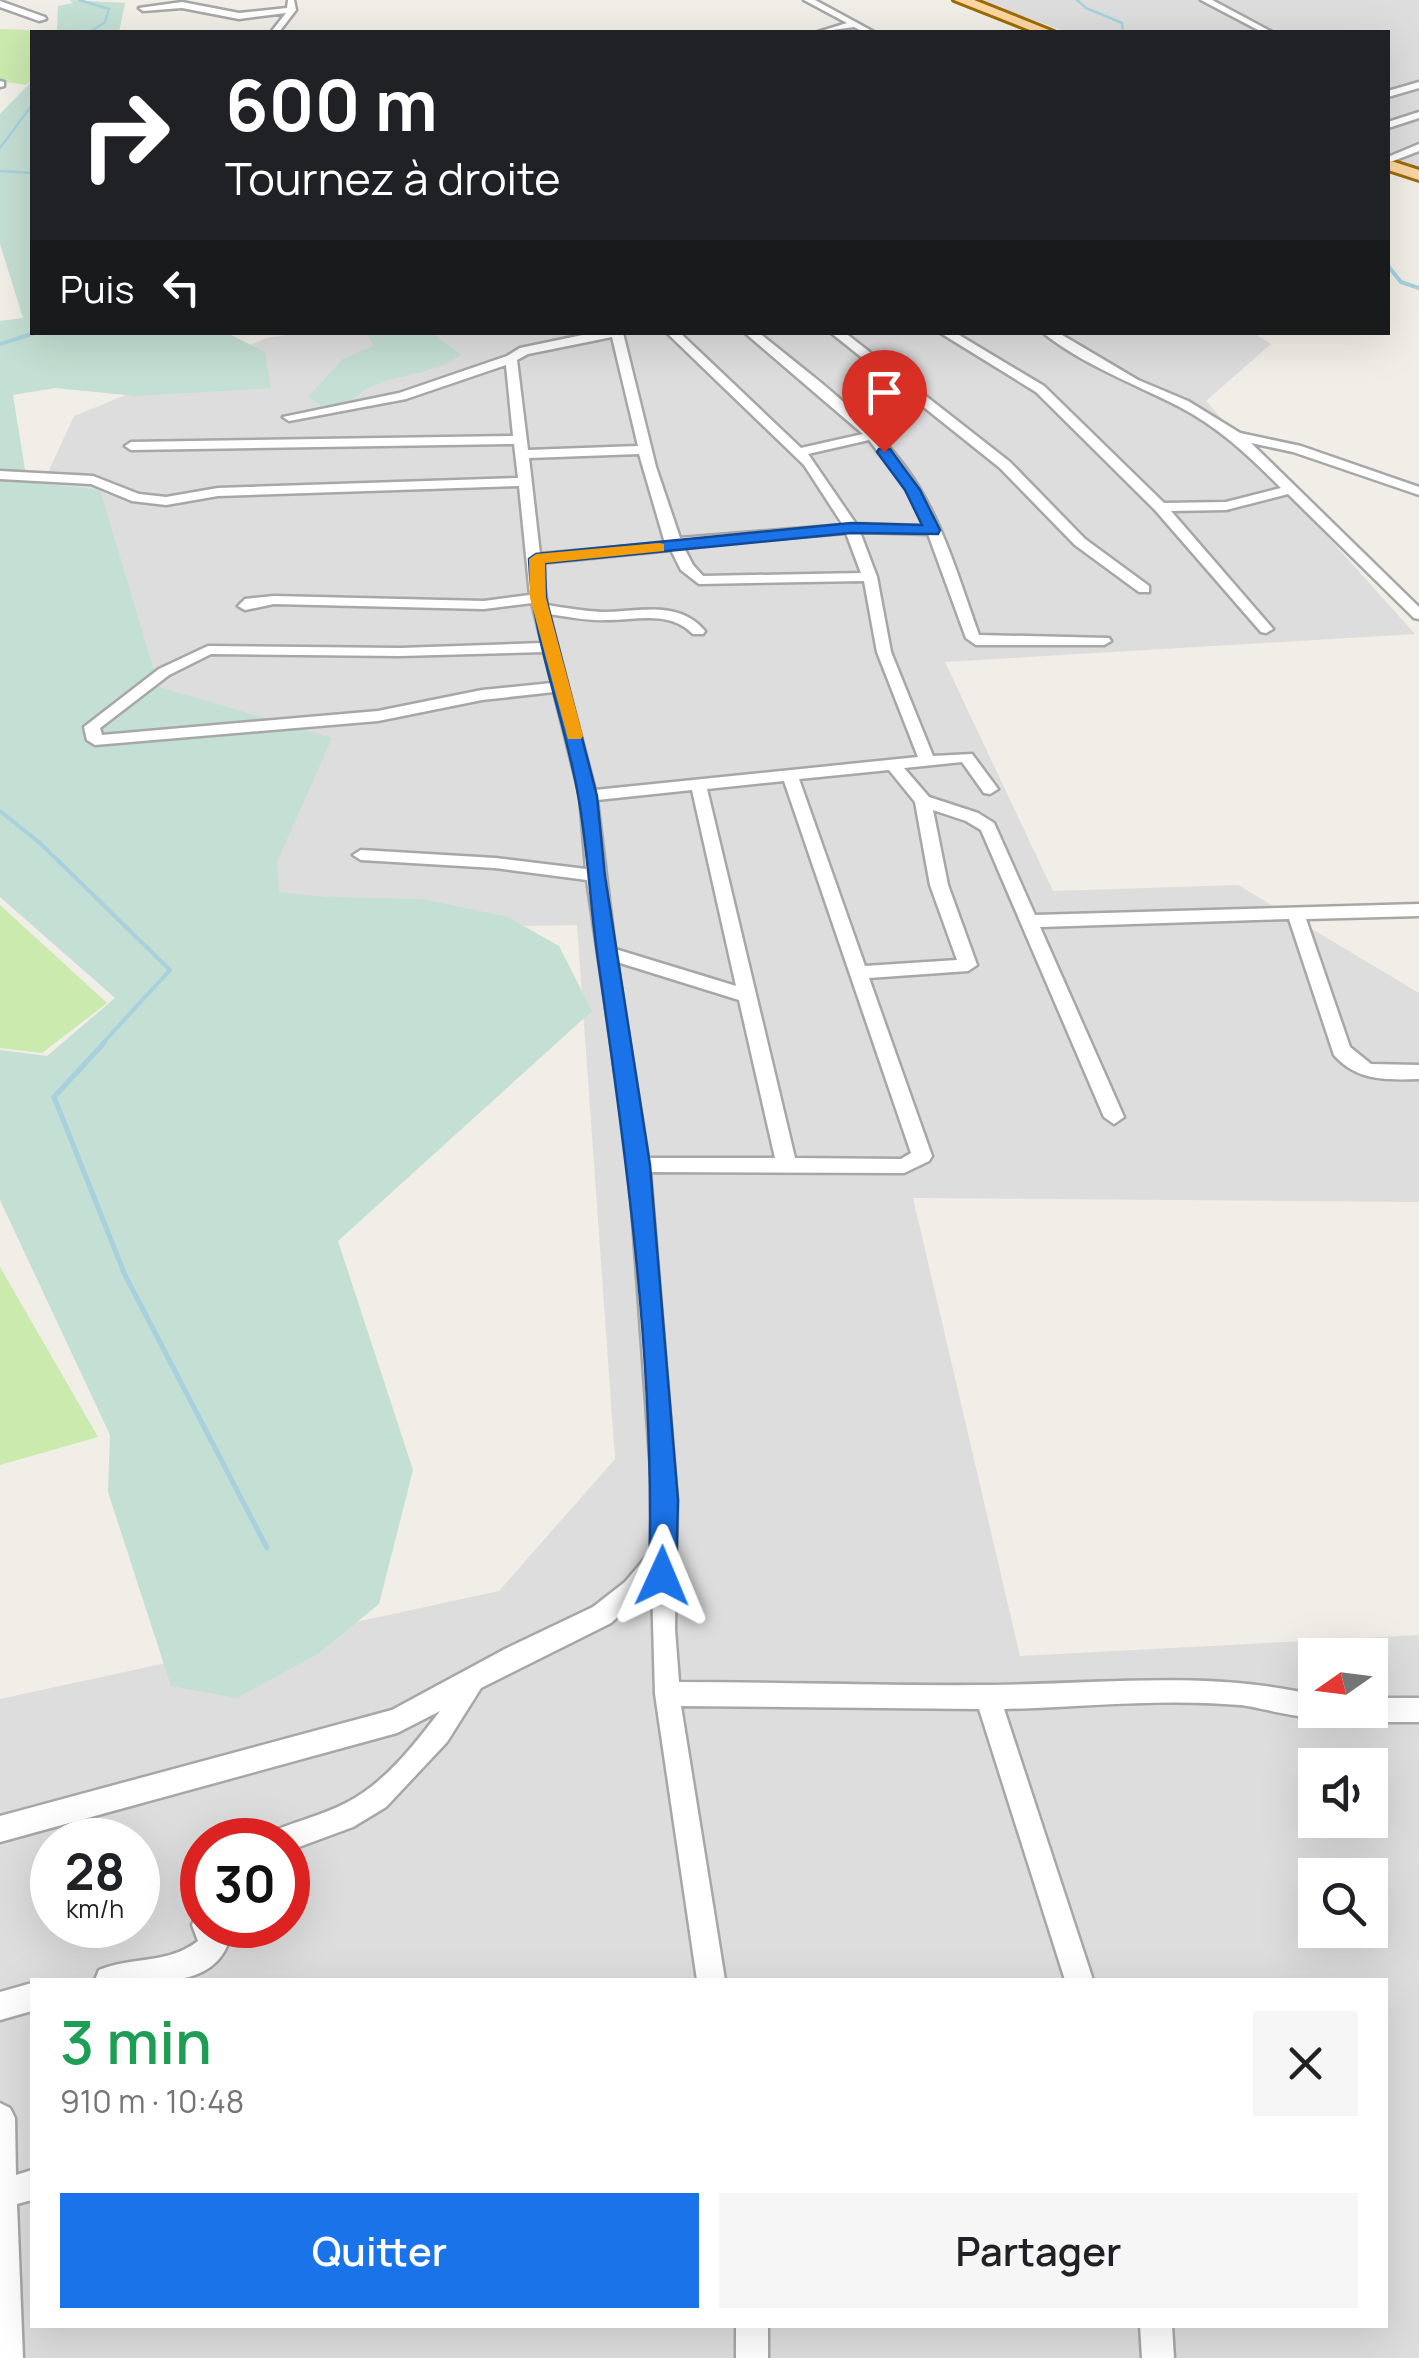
<!DOCTYPE html>
<html lang="fr">
<meta charset="utf-8">
<style>
:root{--surface:#fff;--page:#f6f6f6;--text:#202124;--muted:#757577;--accent:#1a73e8}
body{margin:0;font-family:Manrope,sans-serif;background:var(--page);color:var(--text);height:100vh;display:flex;flex-direction:column;font-size:38px;white-space:nowrap}
*{box-sizing:border-box;margin:0}
p{font-size:32px;color:var(--muted)}
.icon{flex:none;width:55px;height:55px;fill:none;stroke:currentColor;stroke-width:2;stroke-linecap:round;stroke-linejoin:round}
.map{position:relative;flex:1;overflow:hidden}
.sheet{position:absolute;left:30px;top:1978px;width:1358px;height:350px;display:flex;flex-direction:column;background:var(--surface);border-radius:0px;box-shadow:0 10px 40px #0002}
.sheet>*{flex:none}
.hud{position:absolute;left:30px;top:30px;width:1360px;height:305px;border-radius:0px;box-shadow:0 10px 40px #0002;background:#202124;color:#fff;overflow:hidden}
.needle{width:65px;rotate:256deg}
.buttons{position:absolute;left:1298px;top:1638px;display:grid;gap:20px}
.buttons a{display:grid;place-items:center;width:90px;height:90px;border-radius:0px;background:var(--surface);box-shadow:0 10px 40px #0002;font-size:50px}
.speed{position:absolute;left:30px;top:1818px;display:flex;gap:20px;font-size:50px;font-weight:700;text-align:center}
.speed>*{display:grid;place-content:center;width:130px;height:130px;border-radius:50%;background:var(--surface);box-shadow:0 10px 40px #0002;line-height:1}
.speed small{font-size:25px;font-weight:400}
.speed .limit{border:15px solid #d22;background:#fff;color:#111}
.pin{position:absolute;display:grid;place-items:center;width:85px;height:85px;color:#fff;margin:-102px -42px;border-radius:50% 50% 50% 0;rotate:-45deg;box-shadow:0 0 10px #0007}
.pin .icon{rotate:45deg}
.me{position:absolute;width:110px;margin:-55px;rotate:1deg;stroke-linejoin:round;filter:drop-shadow(0 0 8px #0008)}
.turn{display:flex;align-items:center;gap:35px;height:210px;padding:0 30px;font-size:45px}
.turn .icon{width:130px;height:130px;stroke-width:2.5}
.turn b{display:block;font-size:70px;line-height:85px}
.then{display:flex;align-items:center;height:95px;padding:0 30px;background:#0003;gap:20px;font-size:38px}
.round{display:grid;place-items:center;flex:none;width:105px;height:105px;border-radius:0px;background:var(--page)}
.headline{display:flex;align-items:center;justify-content:space-between;height:170px;padding:0 30px}
h1{font-size:60px;font-weight:600;line-height:75px;color:#1e9e55}
.primary-button{display:flex;gap:20px;margin-top:auto;padding:20px 30px}
.primary-button a{flex:1;height:115px;border-radius:0px;background:var(--accent);color:#fff;font-size:40px;font-weight:600;line-height:115px;text-align:center}
.primary-button a+a{background:var(--page);color:var(--text)}
.map>svg:first-child{display:block}
</style>
<div class="map">
<svg width="1419" height="2358" viewBox="0 0 1419 2358">
<rect width="100%" height="100%" fill="#f1eee7"/>
<g fill="#dedddd" fill-rule="evenodd">
<polygon points="979,0 1419,0 1419,171 1388,160 1388,32 1067,32"/>
<path d="M1252,332L1271,344L1206,401L1415,634L945,662L1053,891L1238,885L1419,993V1202L913,1198L1020,1656L1419,1635V2358H0V1699L499,1591L615,1459L577,925L173,933L0,577L74,416L267,338L298,333ZM1315,1655H1370V1710H1315ZM1315,1765H1370V1820H1315ZM52,1840H138V1925H52ZM202,1840H288V1925H202ZM1315,1875H1370V1930H1315ZM32,1980H1385V2325H32Z"/>
</g>
<g fill="#caeaae">
<polygon points="0,29 56,31 32,32 32,79 26,85 0,81"/>
<polygon points="0,905 107,1003 42,1053 0,1048"/>
<polygon points="0,1267 98,1437 0,1465"/>
</g>
<g fill="#c4dfd3">
<polygon points="70,0 125,3 119,32 57,32 58,6 73,3"/>
<polygon points="32,81 32,332 325,333 231,335 265,352 271,388 135,396 55,388 13,395 27,482 100,490 159,687 332,738 277,862 279,892 327,897 422,899 508,917 559,946 592,1011 338,1241 413,1470 379,1604 319,1653 237,1698 171,1686 108,1492 110,1435 0,1200 0,1050 47,1056 115,998 0,897 0,321 23,318 0,244 0,114"/>
<path d="M367,333H432L461,355C424,381 374,372 350,403L324,407L308,397L343,359L373,346Z"/>
</g>
<g fill="none" stroke-linecap="round" stroke-linejoin="round">
<g stroke="#a8d1de" stroke-width="2.5">
<polyline points="79,0 109,9 105,22 90,32"/>
<polyline points="1077,0 1086,8 1122,23 1123,32"/>
<polyline points="0,148 32,105"/>
<polyline points="0,171 32,173"/>
</g>
<g stroke="#a8d1de" stroke-width="4">
<polyline points="1388,266 1401,282 1419,288"/>
<polyline points="0,344 38,332"/>
<polyline points="0,811 40,843 170,970 101,1045"/>
</g>
<polyline stroke="#a8d1de" stroke-width="5" points="104,1043 54,1097 125,1275 267,1548"/>
<g stroke="#a7a7a7" stroke-width="5">
<g id="minor">
<polygon points="288,0 294,0 296,10 279,32 271,32 286,13 239,19 182,8 143,11 139,8 182,2 239,13 287,8"/>
<polygon points="804,0 815,0 874,32 864,32 854,27 818,32 847,23"/>
<polygon points="1201,0 1212,0 1272,32 1262,32"/>
<polygon points="0,1 45,17 46,19 39,21 0,7"/>
<polygon points="0,81 4,82 4,86 0,87"/>
<polygon points="1419,82 1419,88 1388,97 1388,91"/>
<polygon points="1419,112 1419,118 1388,128 1388,122"/>
<polygon points="1419,144 1419,151 1388,163 1388,157"/>
<path d="M597,332L623,333L656,467L680,538L843,525L804,465L666,332H679L801,448L863,434L744,332H758C815,379 879,423 918,486C946,532 961,585 979,635L1109,638L1111,641L1104,645H976L966,638L928,534L860,532L877,577L891,652L933,756L972,754L998,789L990,794L984,793L962,762L904,768L929,797L978,813L994,823L1035,915L1419,904V916L1306,919L1350,1047L1371,1064L1419,1065V1079C1386,1080 1357,1081 1334,1055L1289,919L1040,927L1124,1117L1114,1124L1104,1117L981,830L966,821L933,810L948,885L977,965L968,971L869,978L932,1156L929,1161L904,1173L650,1172L677,1500L675,1629L679,1682C782,1682 886,1686 990,1685C1099,1684 1208,1670 1315,1695V1710H1326L1324,1715C1306,1722 1261,1707 1240,1705C1161,1698 1082,1707 1004,1709L1093,1980H1065L979,1709L681,1706L725,1980H697L655,1694L652,1586L611,1623L481,1688L447,1742L386,1807L353,1827L288,1851V1840H269L273,1831C297,1821 323,1815 346,1803C384,1784 415,1744 440,1711L397,1733L0,1842V1816L392,1710L505,1649L593,1607L625,1582L652,1550L653,1500L629,1165L587,880L495,868L361,860L353,855L361,850L495,858L586,869L580,796L554,692L482,700L378,721L95,745L87,740L84,727L159,669L208,646L400,648L542,643L532,603L484,609L274,604L245,610L238,606L245,599L274,596L484,601L530,595L519,486L218,496L166,505L132,501L91,484L0,479V471L93,476L139,494L166,497L218,488L518,478L514,444L131,450L125,446L131,442L513,436L506,365L406,399L289,421L283,417L399,393L507,356L520,348ZM612,337L638,446L528,450L517,360L528,354ZM869,440L905,487L925,526L856,524L808,454ZM639,454L665,543L540,554L529,458ZM846,533L861,573L703,576L693,565L683,546ZM671,550L681,570L699,584L864,581L877,652L918,757L595,790L549,614C568,617 588,621 607,620C638,620 669,610 693,634H703L705,631C678,599 638,612 602,612C584,611 565,608 547,605L541,563ZM544,652L552,683L482,690L378,711L102,735L100,728L169,675L211,654L400,656ZM889,770L915,802L930,885L957,960L865,966L799,779ZM784,781L911,1153L901,1159L795,1158L707,789ZM692,790L736,986L615,949L597,800ZM617,962L739,1000L775,1158H648Z"/>
<polygon points="830,332 844,332 1010,462 1085,539 1149,586 1149,592 1139,592 1075,545 1000,468"/>
<path d="M939,332H954L1044,386L1164,503L1226,502L1281,488C1249,456 1219,427 1178,406C1133,383 1083,365 1042,332H1057L1138,380L1188,401L1240,433L1301,446L1419,487V495L1293,452L1251,443L1419,607V619L1414,618L1288,494L1226,510L1171,511L1273,629L1266,633L1261,632L1155,510L1036,392Z"/>
<polygon points="1370,1698 1419,1698 1419,1722 1340,1722 1331,1718 1327,1710 1370,1710"/>
<path d="M202,1913V1925H220L227,1946C207,1993 136,1980 95,1980L99,1970C132,1956 167,1965 198,1941L192,1925L196,1915Z"/>
<polygon points="32,1983 32,2011 0,2020 0,1992"/>
<polygon points="0,2103 10,2108 15,2118 16,2175 32,2170 32,2200 17,2204 23,2358 0,2358"/>
<rect x="736" y="2325" width="32" height="33"/>
<polygon points="1140,2325 1172,2325 1174,2358 1142,2358"/>
</g>
</g>
<g stroke="#9c6b01" stroke-width="6">
<g id="primary">
<polygon points="954,0 974,0 1054,32 1035,32"/>
<polygon points="1388,160 1419,170 1419,180 1388,170"/>
</g>
</g>
<use href="#minor" fill="#fff" fill-rule="evenodd"/>
<use href="#primary" fill="#fbd6a2" fill-rule="evenodd"/>
</g>
<path fill="#1a73e8" stroke="#114b97" stroke-width="2.5" d="M879,449H890L920,490L940,530L938,534L851,533L545,563L546,598L597,796L605,876L650,1165L678,1500L676,1576L672,1585L662,1589L653,1585L649,1576C656,1374 627,1160 598,960C590,905 588,849 578,795C564,715 532,640 529,559L536,554L851,523L922,525L905,490L877,452Z"/>
<polygon fill="#f59e0b" points="659,543 664,544 664,551 545,563 546,598 583,736 581,739 568,739 530,598 529,559 536,554"/>
</svg>
<div class="buttons">
<a><svg class="needle" viewBox="-14 -14 28 28"><path d="M0-13l5 13h-10z" fill="#e53935"/><path d="M0 13l5-13h-10z" fill="#757577"/></svg></a>
<a><svg class="icon" aria-label="sound" viewBox="0 0 24 24"><path d="M4 9h4l5-4v14l-5-4H4zM17 9q2 3 0 6"/></svg></a>
<a><svg class="icon" aria-label="search" viewBox="0 0 24 24"><circle cx="10" cy="10" r="6"/><path d="M15 15l6 6"/></svg></a>
</div>
<div class="speed"><div>28<small>km/h</small></div><div class="limit">30</div></div>
<div class="pin" style="left:884px;top:452px;background:#d93025"><svg class="icon" aria-label="arrive" viewBox="0 0 24 24"><path d="M6 21V4h12l-3 4 3 4H6"/></svg></div>
<svg class="me" style="left:662px;top:1576px" viewBox="-20 -20 40 40"><path d="M0-17L14 15 0 8-14 15z" fill="#1a73e8" stroke="#fff" stroke-width="4"/></svg>
<div class="hud">
<div class="turn"><svg class="icon" aria-label="right" viewBox="0 0 24 24"><path d="M7 20v-9h11M14 6l5 5-5 5"/></svg><div><b>600 m</b>Tournez à droite</div></div>
<div class="then">Puis<svg class="icon" aria-label="left" viewBox="0 0 24 24"><path d="M17 20v-9H6M10 6l-5 5 5 5"/></svg></div>
</div>
<section class="sheet">
<div class="headline"><div><h1>3 min</h1><p>910 m · 10:48</p></div><a class="round"><svg class="icon" aria-label="close" viewBox="0 0 24 24"><path d="M6 6l12 12M18 6L6 18"/></svg></a></div>
<div class="primary-button"><a>Quitter</a><a>Partager</a></div>
</section>
</div>
